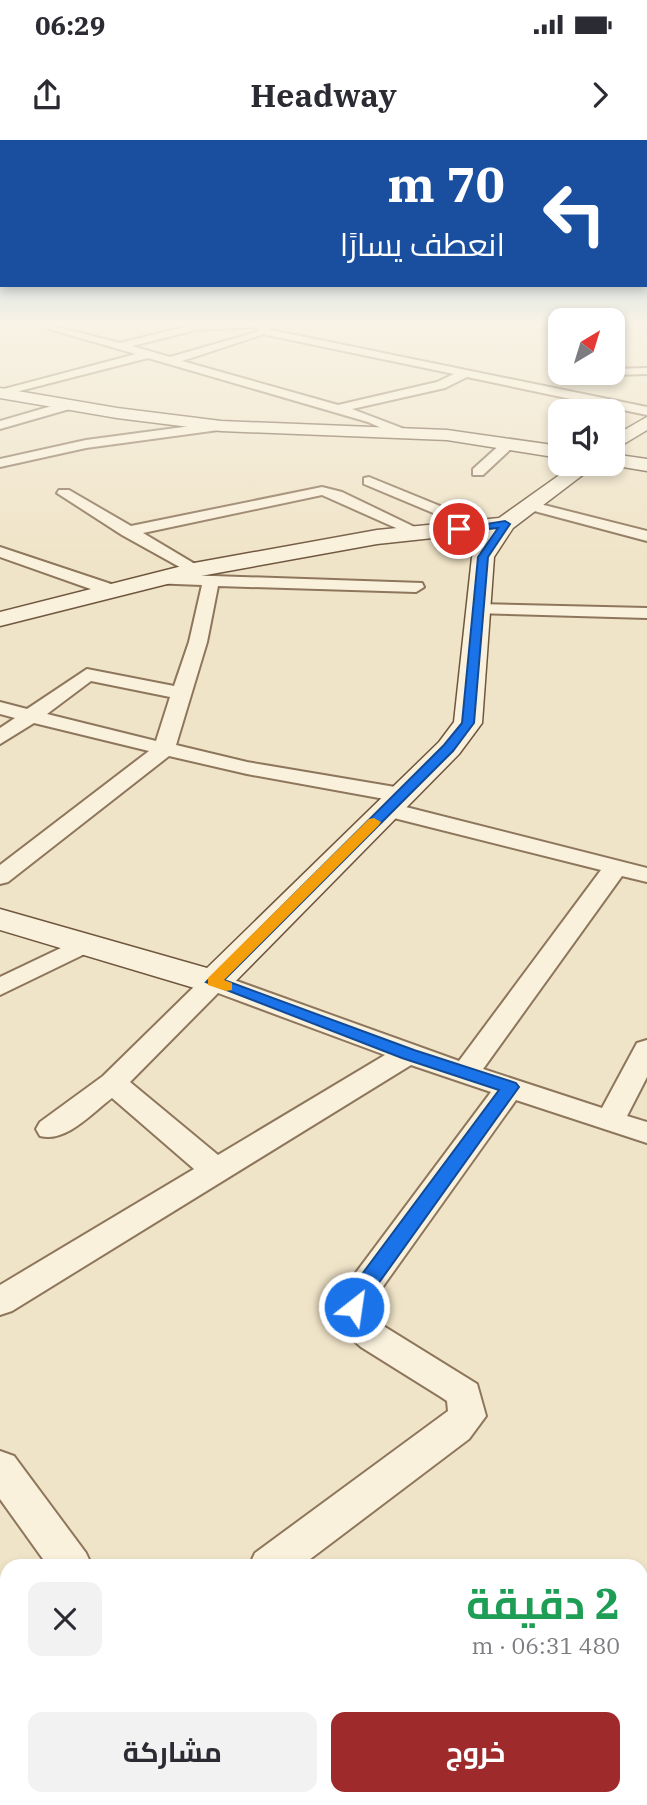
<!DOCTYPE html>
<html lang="ar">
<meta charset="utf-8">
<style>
:root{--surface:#fff;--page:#f2f2f3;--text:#2b2b33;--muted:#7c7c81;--accent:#9e2a2b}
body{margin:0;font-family:"IBM Plex Serif",Cairo,serif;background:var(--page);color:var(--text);direction:rtl;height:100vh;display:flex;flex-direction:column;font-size:26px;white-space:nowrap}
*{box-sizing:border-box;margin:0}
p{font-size:23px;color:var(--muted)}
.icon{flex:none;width:38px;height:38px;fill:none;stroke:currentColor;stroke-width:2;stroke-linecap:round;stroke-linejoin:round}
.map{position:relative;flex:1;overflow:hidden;direction:ltr}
.drawer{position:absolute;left:0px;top:1419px;width:648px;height:247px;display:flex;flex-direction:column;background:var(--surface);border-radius:21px 21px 0 0;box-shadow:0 4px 10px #0003;direction:rtl}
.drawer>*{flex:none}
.hud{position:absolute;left:0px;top:0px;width:648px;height:147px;box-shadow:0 4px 10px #0003;direction:rtl;background:#1a4fa0;color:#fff;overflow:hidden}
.needle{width:46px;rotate:38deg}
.buttons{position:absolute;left:548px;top:168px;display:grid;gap:14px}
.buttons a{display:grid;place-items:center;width:77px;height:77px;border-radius:14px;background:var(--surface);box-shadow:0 4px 10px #0003;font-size:35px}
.pin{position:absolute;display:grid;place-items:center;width:60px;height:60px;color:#fff;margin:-30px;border:4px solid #fff;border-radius:50%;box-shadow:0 2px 7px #0007}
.me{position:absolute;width:77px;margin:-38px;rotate:30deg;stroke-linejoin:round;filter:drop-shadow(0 0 5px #0008)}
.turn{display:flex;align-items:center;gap:24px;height:147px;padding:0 28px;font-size:32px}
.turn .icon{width:91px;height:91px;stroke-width:2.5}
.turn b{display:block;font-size:49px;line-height:60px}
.round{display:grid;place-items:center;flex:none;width:74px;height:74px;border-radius:14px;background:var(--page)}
.overview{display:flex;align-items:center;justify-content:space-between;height:119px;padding:0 28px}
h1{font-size:42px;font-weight:700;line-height:52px;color:#1e9e55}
.action{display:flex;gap:14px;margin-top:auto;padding:14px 28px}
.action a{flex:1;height:80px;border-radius:14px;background:var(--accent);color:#fff;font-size:28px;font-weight:700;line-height:80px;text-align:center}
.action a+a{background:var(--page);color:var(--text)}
.status{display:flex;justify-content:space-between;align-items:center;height:49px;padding:0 35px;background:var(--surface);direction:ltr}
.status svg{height:19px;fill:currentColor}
header{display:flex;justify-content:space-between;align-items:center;height:91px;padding:0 28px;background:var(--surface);font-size:32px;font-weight:700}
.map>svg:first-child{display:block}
</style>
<div class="status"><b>06:29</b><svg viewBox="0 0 49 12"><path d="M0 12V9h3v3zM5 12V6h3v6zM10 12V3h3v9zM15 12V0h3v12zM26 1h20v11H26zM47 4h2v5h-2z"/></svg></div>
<header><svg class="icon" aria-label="forward" viewBox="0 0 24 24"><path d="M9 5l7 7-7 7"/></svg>Headway<svg class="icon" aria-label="share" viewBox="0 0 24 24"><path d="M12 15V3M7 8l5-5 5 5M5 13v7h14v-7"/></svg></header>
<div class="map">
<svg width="647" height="1665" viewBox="0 0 647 1665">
<rect width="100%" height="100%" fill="#f0e4c8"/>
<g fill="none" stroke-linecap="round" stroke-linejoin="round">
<g stroke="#8d765c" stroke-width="4">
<g id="street">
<path d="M271,183L267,186L271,190L647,267V275L467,237L445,248L352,269L402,288L403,291L397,295L368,282L148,218L0,256V250L136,214L49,189V185L120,203L196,184ZM256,187L260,191L170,217L132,206L196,190ZM264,194L267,195L454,234L437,242L338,265L182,221Z"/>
<polygon points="612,183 618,183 613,186"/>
<polygon points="647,228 647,234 612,235 607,233 612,233 612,229"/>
<polygon points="69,261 75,265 73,268 0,289 0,281"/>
<polygon points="221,282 227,286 226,289 86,308 0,327 0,319 86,300"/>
<polygon points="504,301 516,304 483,335 473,335 473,329"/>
<polygon points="369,337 484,384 487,387 484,390 474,390 364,344 364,338"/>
<polygon points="322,347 342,352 427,393 424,396 414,396 322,355 143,393 200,427 200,433 194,435 122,395 57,353 59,350 69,350 131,386"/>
<polygon points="528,361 647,391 647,401 523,368 521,365"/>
<polygon points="0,407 114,445 116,449 108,454 102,453 0,417"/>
<path d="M156,434L422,443L424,447L416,452L218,446L207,502L176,605L247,622L401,648L412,655L401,662L247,634L169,616L8,742L0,744V725L149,611L34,583L0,604V588L15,578L0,574V562L27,569L87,529L174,546L189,502L202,445L150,443L148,439ZM91,541L170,557L156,601L47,574Z"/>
<polygon points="478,464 647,468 647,478 472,473 469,469"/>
<path d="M386,662L647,728V742L622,736L483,929L602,968L637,903L647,900V937L627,976L647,982V1003L516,960L374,1159L371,1167L377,1180L385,1187L477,1244L486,1276L469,1299L301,1426H249L255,1413L448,1271L447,1261L441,1257L361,1207L352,1199L337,1167L346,1146L491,952L411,925L12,1171L0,1175V1145L194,1029L112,958C92,973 66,1003 40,996L36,989L40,982L103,936L205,836H223L459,921L601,730L378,674L375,669L378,664ZM218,853L385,915L218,1015L130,942Z"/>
<polygon points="86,796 95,799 99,804 95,809 0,855 0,837"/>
<polygon points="0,1311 14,1316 86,1413 92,1426 48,1426 0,1359"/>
<polygon points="647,1578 647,1627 640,1629 640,1581"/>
<polygon points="7,1641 7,1659 43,1659 41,1665 0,1665 0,1646"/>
<polygon points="547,1659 640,1659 642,1665 545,1665"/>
</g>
</g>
<g stroke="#6f573f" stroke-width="3">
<g id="secondary">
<polygon points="0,248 117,268 221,281 447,290 560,306 560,318 447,300 221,291 117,278 0,258"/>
<polygon points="647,277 647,290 612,311 612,297"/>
<polygon points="612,314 647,319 647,331 605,324 612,324"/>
<polygon points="575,324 597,324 513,388 494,417 482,583 459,614 227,850 214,853 201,850 0,790 0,769 207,828 439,602 454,582 472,417 489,392 377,404 195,437 0,486 0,472 194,423 377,390 499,378"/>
</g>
</g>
<use href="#street" fill="#faf1dc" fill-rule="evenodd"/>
<use href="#secondary" fill="#faf1dc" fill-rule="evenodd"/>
</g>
<linearGradient id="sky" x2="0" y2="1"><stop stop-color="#8fbad6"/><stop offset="0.44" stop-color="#f8f3e6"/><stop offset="1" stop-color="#f8f3e6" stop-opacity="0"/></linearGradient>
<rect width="647" height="416" fill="url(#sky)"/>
<polygon fill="#1a73e8" stroke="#114b97" stroke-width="2" points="505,381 510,384 488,417 474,583 453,611 224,840 414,910 516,943 519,947 368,1158 361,1172 346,1172 343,1167 351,1149 499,950 402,918 206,842 444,605 462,583 478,417 498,388 459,392 455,389"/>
<polygon fill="#f59e0b" points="374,678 381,682 379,685 224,840 232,843 232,850 226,851 208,845 208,838 369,679"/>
</svg>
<div class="buttons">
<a><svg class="needle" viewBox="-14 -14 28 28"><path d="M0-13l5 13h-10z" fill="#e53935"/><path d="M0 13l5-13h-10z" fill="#7c7c81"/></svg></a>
<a><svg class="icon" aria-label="sound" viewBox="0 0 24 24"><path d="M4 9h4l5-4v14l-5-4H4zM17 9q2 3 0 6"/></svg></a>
</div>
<div class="pin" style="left:459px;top:389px;background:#d93025"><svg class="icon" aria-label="arrive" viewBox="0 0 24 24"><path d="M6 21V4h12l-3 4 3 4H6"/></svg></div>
<svg class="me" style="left:354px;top:1167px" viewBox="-20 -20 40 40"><circle r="17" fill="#1a73e8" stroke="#fff" stroke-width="3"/><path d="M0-11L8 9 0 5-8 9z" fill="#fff"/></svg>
<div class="hud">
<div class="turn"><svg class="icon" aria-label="left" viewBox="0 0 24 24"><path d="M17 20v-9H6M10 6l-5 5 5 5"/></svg><div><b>70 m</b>انعطف يسارًا</div></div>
</div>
<section class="drawer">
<div class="overview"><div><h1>2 دقيقة</h1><p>480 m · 06:31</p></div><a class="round"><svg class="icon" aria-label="close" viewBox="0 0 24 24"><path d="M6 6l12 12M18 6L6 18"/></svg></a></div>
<div class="action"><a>خروج</a><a>مشاركة</a></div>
</section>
</div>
